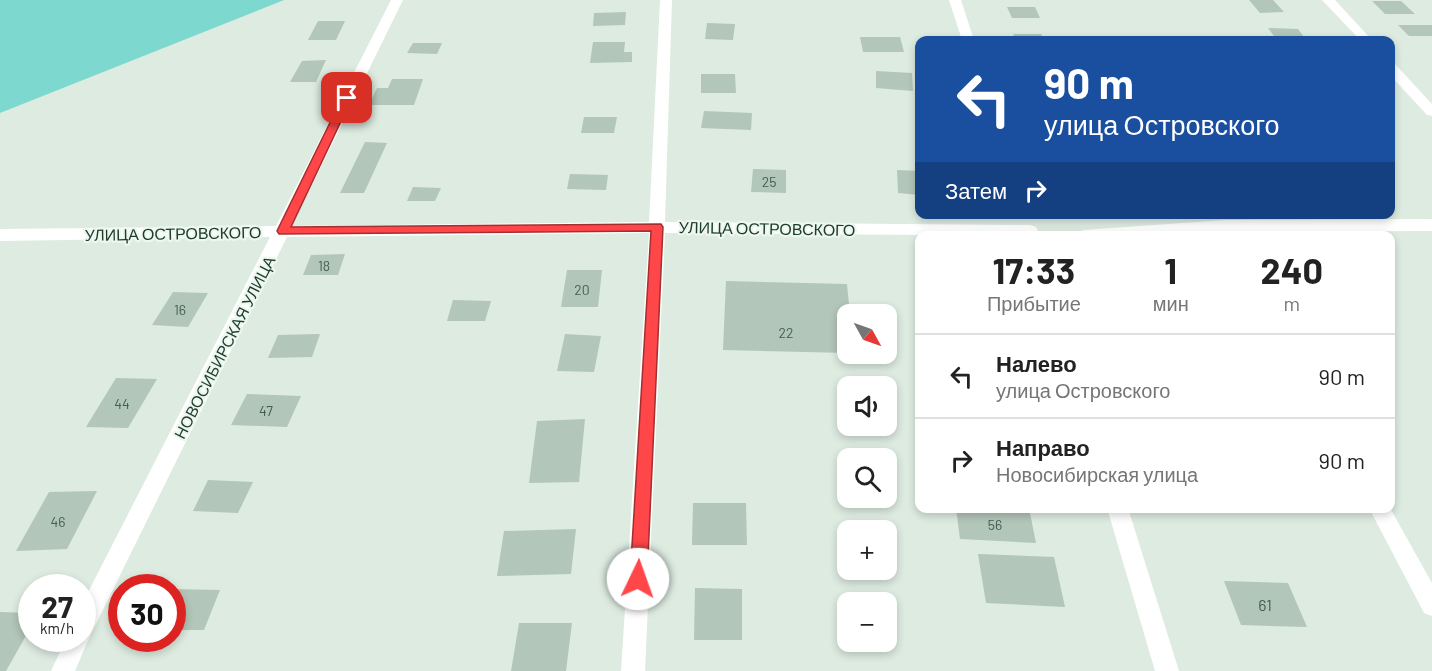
<!DOCTYPE html>
<html lang="ru">
<meta charset="utf-8">
<style>
:root{--surface:#fff;--page:#f6f6f6;--text:#222;--muted:#767676;--line:#e0e0e0}
body{margin:0;font-family:Barlow,sans-serif;background:var(--page);color:var(--text);height:100vh;display:flex;flex-direction:column;font-size:22px;white-space:nowrap}
*{box-sizing:border-box;margin:0}
p{font-size:20px;color:var(--muted)}
.icon{flex:none;width:33px;height:33px;fill:none;stroke:currentColor;stroke-width:2;stroke-linecap:round;stroke-linejoin:round}
.map{position:relative;flex:1;overflow:hidden}
.drawer{position:absolute;left:915px;top:231px;width:480px;height:282px;display:flex;flex-direction:column;background:var(--surface);border-radius:12px;box-shadow:0 3px 9px #0003}
.drawer>*{flex:none}
.guide{position:absolute;left:915px;top:36px;width:480px;height:183px;border-radius:12px;box-shadow:0 3px 9px #0003;background:#1a4fa0;color:#fff;overflow:hidden}
.needle{width:39px;rotate:130deg}
.tools{position:absolute;left:837px;top:304px;display:grid;gap:12px}
.tools a{display:grid;place-items:center;width:60px;height:60px;border-radius:12px;background:var(--surface);box-shadow:0 3px 9px #0003;font-size:30px}
.speed{position:absolute;left:18px;top:574px;display:flex;gap:12px;font-size:30px;font-weight:700;text-align:center}
.speed>*{display:grid;place-content:center;width:78px;height:78px;border-radius:50%;background:var(--surface);box-shadow:0 3px 9px #0003;line-height:1}
.speed small{font-size:15px;font-weight:400}
.speed .limit{border:9px solid #d22;background:#fff;color:#111}
.pin{position:absolute;display:grid;place-items:center;width:51px;height:51px;color:#fff;margin:-26px;border-radius:12px;box-shadow:0 3px 9px #0006}
.me{position:absolute;width:66px;margin:-33px;rotate:3deg;stroke-linejoin:round;filter:drop-shadow(0 0 4px #0008)}
.turn{display:flex;align-items:center;gap:21px;height:126px;padding:0 30px;font-size:27px}
.turn .icon{width:78px;height:78px;stroke-width:2.5}
.turn b{display:block;font-size:42px;line-height:51px}
.then{display:flex;align-items:center;height:57px;padding:0 30px;background:#0003;gap:12px;font-size:22px}
.eta{display:flex;justify-content:space-evenly;align-items:center;height:102px;text-align:center}
.eta b{font-size:36px;font-weight:700;line-height:42px}
ul{padding:0;list-style:none}
li{display:flex;align-items:center;gap:18px;height:84px;padding:0 30px;border-top:2px solid var(--line)}
li div{flex:1}
li b{display:block;font-size:22px}
li em{font-style:normal}
.map>svg:first-child{display:block}
</style>
<div class="map">
<svg width="1432" height="671" viewBox="0 0 1432 671">
<rect width="100%" height="100%" fill="#ddebe1"/>
<polygon fill="#7dd8cf" points="0,0 284,0 0,113"/>
<g fill="#b2c6b9">
<polygon points="1249,0 1273,0 1284,12 1260,13"/>
<polygon points="1372,1 1401,1 1415,14 1385,14"/>
<polygon points="1007,7 1035,7 1040,18 1012,18"/>
<polygon points="626,12 625,25 593,26 594,13"/>
<polygon points="318,21 345,21 336,40 308,40"/>
<polygon points="707,23 735,24 733,40 705,39"/>
<polygon points="1398,25 1432,25 1432,36 1409,36"/>
<polygon points="1268,28 1298,29 1306,40 1277,40"/>
<polygon points="1013,34 1041,34 1044,40 1016,40"/>
<polygon points="860,37 900,37 904,52 863,52"/>
<polygon points="593,42 625,42 624,52 632,52 632,62 590,63"/>
<polygon points="413,43 442,43 437,54 407,53"/>
<polygon points="326,60 316,82 290,82 302,61"/>
<polygon points="876,71 912,73 913,91 876,88"/>
<polygon points="701,74 735,74 736,93 701,93"/>
<polygon points="392,79 423,79 414,105 369,105 377,88 388,88"/>
<polygon points="704,111 752,113 751,130 701,128"/>
<polygon points="584,117 617,117 614,133 581,133"/>
<polygon points="365,142 387,143 364,193 340,193"/>
<polygon points="753,169 786,170 786,193 751,192"/>
<polygon points="897,170 920,171 920,195 898,193"/>
<polygon points="570,174 608,175 606,190 567,189"/>
<polygon points="413,187 441,188 435,201 407,201"/>
<polygon points="345,254 338,275 303,275 311,255"/>
<polygon points="567,270 602,270 598,307 561,307"/>
<polygon points="726,281 847,284 850,315 848,315 848,353 723,350"/>
<polygon points="173,292 208,293 188,327 152,325"/>
<polygon points="453,300 491,301 485,321 447,321"/>
<polygon points="320,334 312,357 268,358 278,335"/>
<polygon points="565,334 601,336 594,372 557,371"/>
<polygon points="116,378 157,379 128,428 86,427"/>
<polygon points="247,394 301,396 287,427 231,425"/>
<polygon points="585,419 579,482 529,483 537,421"/>
<polygon points="208,480 253,482 238,513 193,511"/>
<polygon points="97,491 67,549 16,551 49,492"/>
<polygon points="693,503 746,503 747,545 692,545"/>
<polygon points="956,508 1029,508 1036,543 960,539"/>
<polygon points="576,529 571,574 497,576 504,531"/>
<polygon points="978,554 1054,557 1065,607 986,603"/>
<polygon points="1224,581 1288,583 1307,627 1241,625"/>
<polygon points="695,588 742,589 742,640 694,640"/>
<polygon points="172,589 220,590 204,630 172,630"/>
<polygon points="0,612 32,613 32,625 6,671 0,671"/>
<polygon points="519,623 572,623 566,671 511,671"/>
</g>
<g fill="none" stroke-linecap="round" stroke-linejoin="round">
<g fill="#fff" fill-rule="evenodd">
<polygon points="391,0 403,0 292,226 649,222 660,0 672,0 665,222 1030,225 1036,227 1038,231 1034,236 665,233 645,671 621,671 649,233 287,237 89,638 75,671 51,671 66,639 82,639 82,604 270,237 0,241 0,229 276,226"/>
<polygon points="949,0 961,0 974,40 962,40"/>
<polygon points="1322,0 1335,0 1372,40 1360,40"/>
<polygon points="1390,63 1395,64 1432,104 1432,116 1427,115 1390,75"/>
<polygon points="1369,508 1390,508 1432,583 1432,616 1424,613"/>
</g>
<g fill="#fff" fill-rule="evenodd">
<polygon points="1432,219 1432,231 1225,232 1169,236 1075,236 1083,230 1225,220"/>
<polygon points="1107,508 1128,508 1179,671 1155,671"/>
</g>
</g>
<polygon fill="#ff4648" stroke="#a62e2f" stroke-width="1.5" points="347,95 352,98 291,227 661,224 663,227 647,579 644,584 638,587 632,584 630,579 651,231 279,234 277,231 342,98"/>
<g text-anchor="middle" dominant-baseline="central" stroke-width="4.5" stroke-linejoin="round" paint-order="stroke">
<g font-size="14" fill="#425e4f">
<text x="769" y="181">25</text>
<text x="324" y="265">18</text>
<text x="582" y="289">20</text>
<text x="180" y="309">16</text>
<text x="786" y="332">22</text>
<text x="122" y="403">44</text>
<text x="266" y="410">47</text>
<text x="58" y="521">46</text>
<text x="995" y="524">56</text>
</g>
<g font-size="16" fill="#1d3c2c" stroke="#edf7f0">
<text transform="translate(767 228) rotate(1)">УЛИЦА ОСТРОВСКОГО</text>
<text transform="translate(173 233) rotate(-1)">УЛИЦА ОСТРОВСКОГО</text>
<text transform="translate(224 347) rotate(-63)">НОВОСИБИРСКАЯ УЛИЦА</text>
</g>
<g font-size="16" fill="#425e4f">
<text x="1265" y="604">61</text>
</g>
</g>
</svg>
<div class="tools">
<a><svg class="needle" viewBox="-14 -14 28 28"><path d="M0-13l5 13h-10z" fill="#e53935"/><path d="M0 13l5-13h-10z" fill="#767676"/></svg></a>
<a><svg class="icon" aria-label="sound" viewBox="0 0 24 24"><path d="M4 9h4l5-4v14l-5-4H4zM17 9q2 3 0 6"/></svg></a>
<a><svg class="icon" aria-label="search" viewBox="0 0 24 24"><circle cx="10" cy="10" r="6"/><path d="M15 15l6 6"/></svg></a>
<a>+</a>
<a>−</a>
</div>
<div class="speed"><div>27<small>km/h</small></div><div class="limit">30</div></div>
<div class="pin" style="left:347px;top:98px;background:#d93025"><svg class="icon" aria-label="arrive" viewBox="0 0 24 24"><path d="M6 21V4h12l-3 4 3 4H6"/></svg></div>
<svg class="me" style="left:638px;top:579px" viewBox="-20 -20 40 40"><circle r="19" fill="#fff"/><path d="M0-13L10 11 0 6-10 11z" fill="#ff4648"/></svg>
<div class="guide">
<div class="turn"><svg class="icon" aria-label="left" viewBox="0 0 24 24"><path d="M17 20v-9H6M10 6l-5 5 5 5"/></svg><div><b>90 m</b>улица Островского</div></div>
<div class="then">Затем<svg class="icon" aria-label="right" viewBox="0 0 24 24"><path d="M7 20v-9h11M14 6l5 5-5 5"/></svg></div>
</div>
<section class="drawer">
<div class="eta">
<div><b>17:33</b><p>Прибытие</p></div>
<div><b>1</b><p>мин</p></div>
<div><b>240</b><p>m</p></div>
</div>
<ul>
<li><svg class="icon" aria-label="left" viewBox="0 0 24 24"><path d="M17 20v-9H6M10 6l-5 5 5 5"/></svg><div><b>Налево</b><p>улица Островского</p></div><em>90 m</em></li>
<li><svg class="icon" aria-label="right" viewBox="0 0 24 24"><path d="M7 20v-9h11M14 6l5 5-5 5"/></svg><div><b>Направо</b><p>Новосибирская улица</p></div><em>90 m</em></li>
</ul>
</section>
</div>
